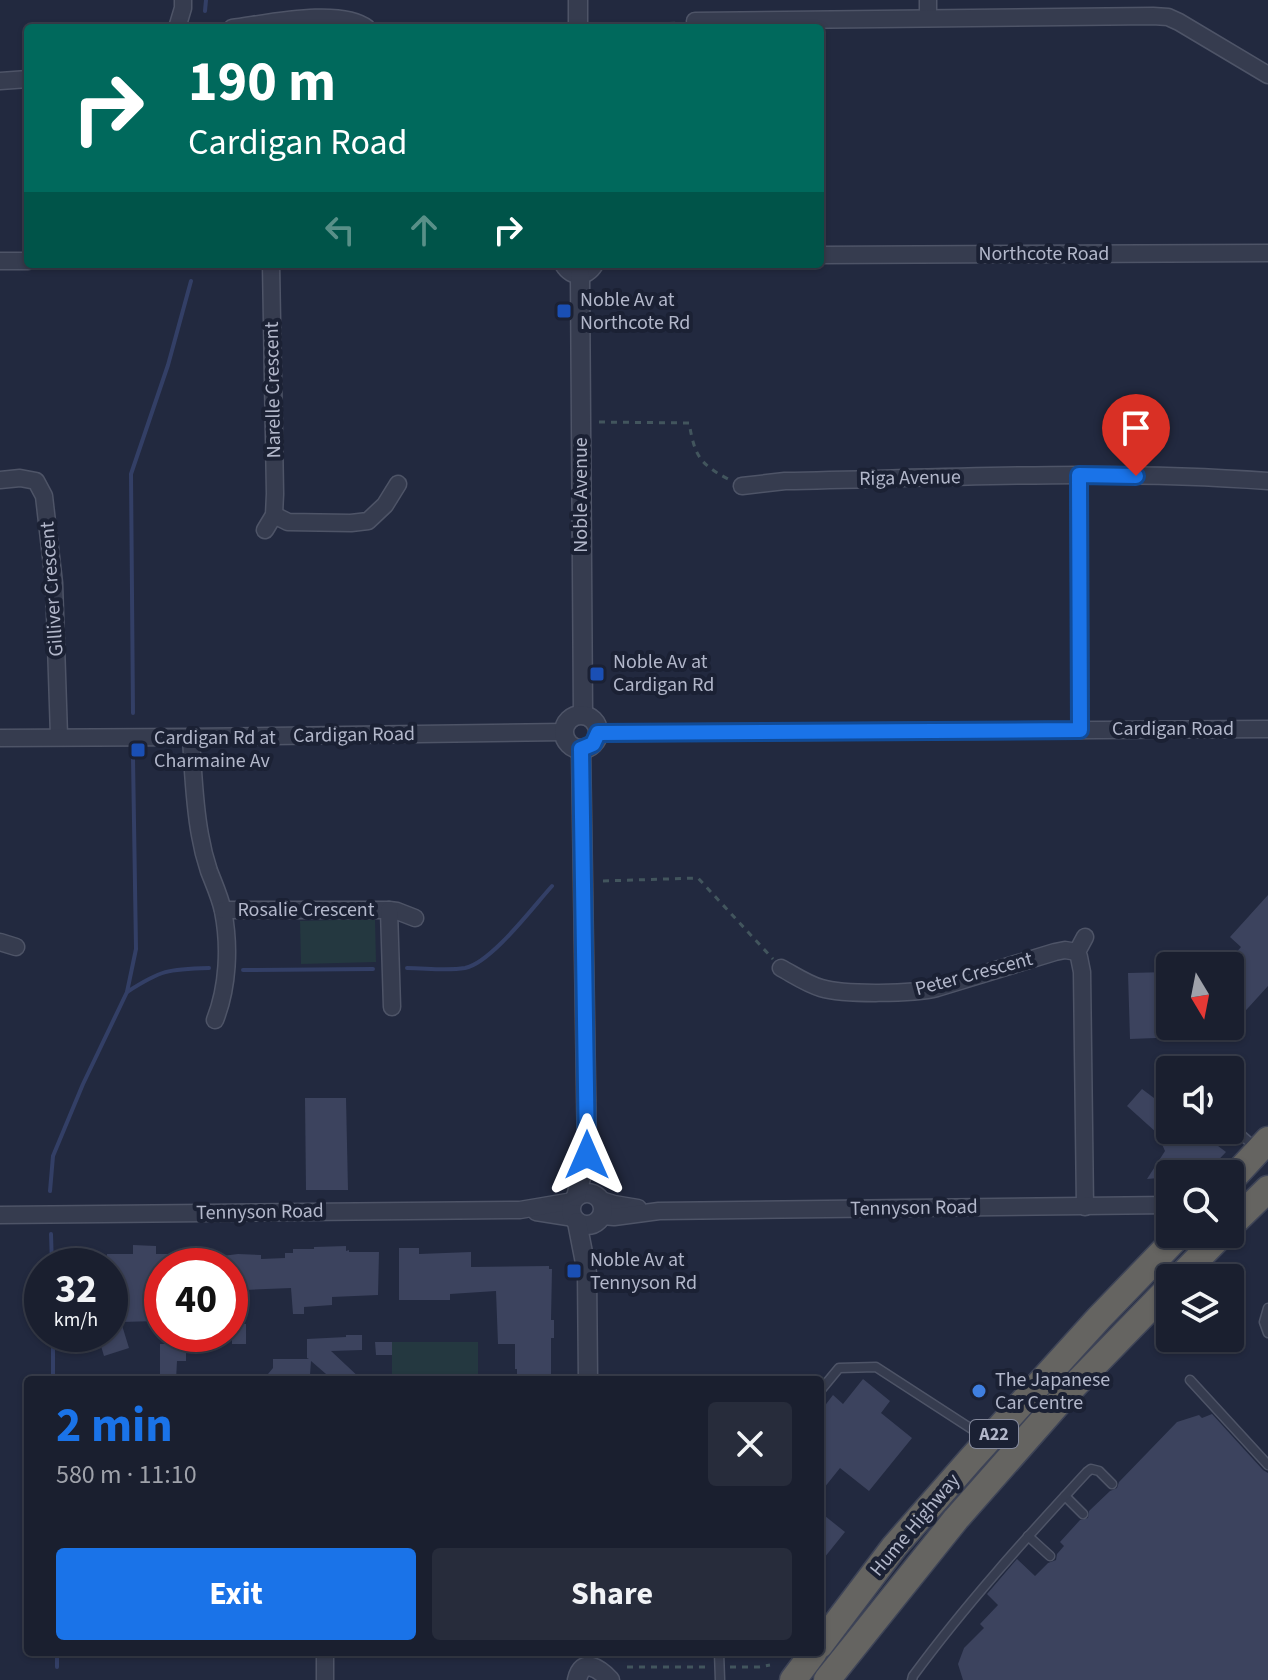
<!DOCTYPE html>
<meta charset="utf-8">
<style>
:root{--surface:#1a1f2f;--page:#272c3b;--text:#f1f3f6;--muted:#9fa2aa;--line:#383d4b;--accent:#1a73e8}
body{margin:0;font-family:"Source Sans 3",sans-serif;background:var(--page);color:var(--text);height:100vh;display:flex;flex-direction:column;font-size:30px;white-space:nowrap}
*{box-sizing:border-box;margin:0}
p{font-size:26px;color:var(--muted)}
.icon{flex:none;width:44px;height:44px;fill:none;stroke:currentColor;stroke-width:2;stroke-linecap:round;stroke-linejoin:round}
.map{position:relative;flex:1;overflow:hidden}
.panel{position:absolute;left:24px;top:1376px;width:800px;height:280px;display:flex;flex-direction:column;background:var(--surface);border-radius:8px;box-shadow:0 2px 6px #0004,0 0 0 2px var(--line)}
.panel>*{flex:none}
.guide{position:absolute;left:24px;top:24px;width:800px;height:244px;border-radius:8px;box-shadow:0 2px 6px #0004,0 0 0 2px var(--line);background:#00695c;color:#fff;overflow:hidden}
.needle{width:52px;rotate:170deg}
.buttons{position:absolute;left:1156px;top:952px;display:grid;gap:16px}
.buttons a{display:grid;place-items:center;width:88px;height:88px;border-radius:8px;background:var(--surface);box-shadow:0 2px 6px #0004,0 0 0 2px var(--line);font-size:40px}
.speed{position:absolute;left:24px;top:1248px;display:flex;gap:16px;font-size:40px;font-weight:700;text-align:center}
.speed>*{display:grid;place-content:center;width:104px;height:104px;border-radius:50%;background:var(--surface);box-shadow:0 2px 6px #0004,0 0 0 2px var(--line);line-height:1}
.speed small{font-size:20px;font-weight:400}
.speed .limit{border:12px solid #d22;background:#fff;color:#111}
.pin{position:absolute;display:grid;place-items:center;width:68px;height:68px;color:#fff;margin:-82px -34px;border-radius:50% 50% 50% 0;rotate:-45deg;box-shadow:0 0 8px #0007}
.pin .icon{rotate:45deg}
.me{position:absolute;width:88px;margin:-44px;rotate:0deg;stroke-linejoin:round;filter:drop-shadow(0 0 6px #0008)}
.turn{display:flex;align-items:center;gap:28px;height:168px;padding:0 32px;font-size:36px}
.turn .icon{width:104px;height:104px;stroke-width:2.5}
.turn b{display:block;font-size:56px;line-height:68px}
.lanes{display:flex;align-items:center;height:76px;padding:0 32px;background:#0003;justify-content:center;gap:40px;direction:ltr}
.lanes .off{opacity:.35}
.round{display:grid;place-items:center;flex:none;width:84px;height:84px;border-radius:8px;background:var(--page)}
.headline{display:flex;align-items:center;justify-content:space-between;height:136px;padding:0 32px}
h1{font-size:48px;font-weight:700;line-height:60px;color:var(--accent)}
.cta{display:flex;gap:16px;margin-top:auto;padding:16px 32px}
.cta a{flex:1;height:92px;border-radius:8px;background:var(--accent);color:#fff;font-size:32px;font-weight:700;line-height:92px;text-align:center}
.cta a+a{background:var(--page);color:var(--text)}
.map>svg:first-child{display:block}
</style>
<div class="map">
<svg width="1268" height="1680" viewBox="0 0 1268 1680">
<rect width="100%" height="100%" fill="#22293f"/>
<g fill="#243840">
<polygon points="375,919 376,962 301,964 300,921"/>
<rect x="392" y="1342" width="86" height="38"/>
</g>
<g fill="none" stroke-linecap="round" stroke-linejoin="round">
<g stroke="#333f66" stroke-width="4">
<polyline points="205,11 206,0"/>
<polyline points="133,713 131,474 168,365 191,281"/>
<path d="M407,968C426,968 446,971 465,968C491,963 533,907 552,886"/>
<polyline points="243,970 373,969"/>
<path d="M127,992C161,970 168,969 209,968"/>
<polyline points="50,1191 53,1156 83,1084 127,992 136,949 133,758"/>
<polyline points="51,1234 52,1266"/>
<polyline points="53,1334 53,1380"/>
<polyline points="57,1652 57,1667"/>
</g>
</g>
<g fill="#3c435e">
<polygon points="1268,895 1268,986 1238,1019 1230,1011 1230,981 1240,970 1229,961 1241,947 1230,937"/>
<polygon points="1170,972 1170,1026 1181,1026 1181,1037 1130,1039 1128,973"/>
<polygon points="1142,1089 1170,1110 1170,1130 1197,1130 1226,1152 1205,1174 1170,1174 1170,1177 1147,1179 1165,1151 1157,1133 1127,1106"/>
<polygon points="305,1098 346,1098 348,1190 306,1190"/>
<polygon points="133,1245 156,1246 156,1254 186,1254 186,1249 199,1248 199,1254 207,1253 207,1258 238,1254 261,1255 261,1259 285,1258 285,1253 293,1253 293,1249 314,1249 314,1247 346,1246 346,1251 349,1250 349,1252 379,1252 378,1295 332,1297 332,1305 304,1307 304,1314 293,1314 291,1288 245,1290 245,1295 230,1295 230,1266 162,1266 162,1280 157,1280 157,1321 121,1322 129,1348 104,1356 98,1336 110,1334 110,1266 107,1266 107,1254 133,1254"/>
<polygon points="399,1248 419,1248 419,1254 471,1252 471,1267 549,1266 549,1269 552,1269 551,1320 554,1320 554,1338 551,1338 551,1380 517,1380 517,1369 515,1369 515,1344 498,1344 496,1291 450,1294 450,1300 399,1300"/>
<rect x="232" y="1324" width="14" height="20"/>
<polygon points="346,1335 362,1335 362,1350 331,1351 362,1380 333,1380 311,1361 310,1375 280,1376 278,1380 263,1380 273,1368 273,1359 309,1359 307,1358 307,1339 346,1337"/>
<polygon points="174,1340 186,1340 186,1361 177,1361 176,1380 160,1380 160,1344 174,1344"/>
<polygon points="375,1342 392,1342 392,1355 376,1355"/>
<polygon points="863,1379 890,1401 881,1413 912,1438 869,1491 840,1468 820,1493 820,1412 833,1395 843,1404"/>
<polygon points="1212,1414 1263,1470 1268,1473 1268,1680 963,1680 958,1664 964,1648 984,1628 980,1624 998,1605 987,1594 1017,1559 1035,1576 1048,1563 1056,1560 1057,1554 1064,1546 1060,1542 1080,1520 1088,1518 1089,1511 1110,1491 1117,1488 1119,1482 1177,1422 1199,1415 1202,1418"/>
<polygon points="820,1512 845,1532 820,1563"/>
</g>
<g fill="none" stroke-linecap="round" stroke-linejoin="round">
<g stroke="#4e5467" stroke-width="11">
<g id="service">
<polyline points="1230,1125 1255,1147"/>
<polyline points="1268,1308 1264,1322 1268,1333"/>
<polyline points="1190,1380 1268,1465"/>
<polyline points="820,1391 839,1368 876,1367 984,1437"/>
<polyline points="1065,1496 1083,1514"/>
<polyline points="1028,1536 1050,1556"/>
<polyline points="719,1652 720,1680"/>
<path d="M912,1680L913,1676C966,1604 1026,1538 1087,1472L1091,1469L1099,1471L1112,1484"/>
</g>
</g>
<g stroke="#4e5467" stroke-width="19">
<g id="minor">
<polyline points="928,0 928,18"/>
<polyline points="695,21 1153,16 1168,17 1179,22 1268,75"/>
<polyline points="177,28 183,8 183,0"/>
<path d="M232,28C265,24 340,7 367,28"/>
<polyline points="0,81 28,79"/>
<polyline points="820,255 1268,253"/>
<polyline points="0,261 28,261"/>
<polyline points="1079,475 1080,730"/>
<polyline points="0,480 20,478 36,481 44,496 54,583 59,736"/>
<path d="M742,486L785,481C946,478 1108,469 1268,481"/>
<polyline points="274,515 288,522 351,523 368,521 385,505 398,484"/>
<polyline points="265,530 274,515 275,494 271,264"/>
<polyline points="598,733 1268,729"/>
<path d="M191,737C193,770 194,803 200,835C202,847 205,859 209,871C214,884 220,897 223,911C230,946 228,987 215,1020"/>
<polyline points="0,738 191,737 564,732"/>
<polyline points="223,910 389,910 397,911 415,918"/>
<polyline points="389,910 392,1007"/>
<polyline points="0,942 16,947"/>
<path d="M781,968C794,975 807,984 821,988C844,995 914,994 937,988L1055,952L1065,950L1077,952"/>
<polyline points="601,1200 614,1204 638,1208"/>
<polyline points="1085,1207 1082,972 1079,957 1077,952 1085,937"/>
<polyline points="536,1212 574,1218"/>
<polyline points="0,1215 520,1210 573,1201"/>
<polyline points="602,1216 614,1217 659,1211 1170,1205"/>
<polyline points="325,1652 325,1680"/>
</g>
</g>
<g stroke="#4e5467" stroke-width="21">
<g id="tertiary">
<polyline points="578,0 578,28"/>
<path d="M564,264C572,277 586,277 594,264"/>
<polyline points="580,275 583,715"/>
<circle cx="581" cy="732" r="17"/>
<circle cx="587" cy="1209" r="16"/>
<polyline points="576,1197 587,1155 581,749"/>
<polyline points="577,1222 587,1273 588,1380"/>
<path d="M577,1680C582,1656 600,1669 610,1680"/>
</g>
</g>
<g stroke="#3e4457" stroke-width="29">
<g id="trunk">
<polyline points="1230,1181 1268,1140"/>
<polyline points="1230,1226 1268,1189"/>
<polyline points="1179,1278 1222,1234"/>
<polyline points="820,1645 894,1547 972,1458 1099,1318 1180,1234"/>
<polyline points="793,1680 814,1652"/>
<polyline points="827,1680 956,1519 1068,1392 1170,1287"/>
</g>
</g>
<g stroke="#42555d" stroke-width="3" stroke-dasharray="6 6" stroke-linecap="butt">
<polyline points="597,26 681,23"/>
<path d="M599,422L689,423C695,455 698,463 728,479"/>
<polyline points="603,881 698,878 773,959"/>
<polyline points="627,1667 711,1667"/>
<polyline points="730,1667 759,1667 770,1665"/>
</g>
<use href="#service" stroke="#363c4f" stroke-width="8"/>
<use href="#minor" stroke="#363c4f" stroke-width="16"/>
<use href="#tertiary" stroke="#363c4f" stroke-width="18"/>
<use href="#trunk" stroke="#656461" stroke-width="26"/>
</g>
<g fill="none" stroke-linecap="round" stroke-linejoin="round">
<g stroke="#114b97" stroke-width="20">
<polyline id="route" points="587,1155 581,749 593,744 598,733 1080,730 1079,475 1136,476"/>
</g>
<use href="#route" stroke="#1a73e8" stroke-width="14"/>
</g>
<g fill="#1a4fb4" stroke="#1b2134" stroke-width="3">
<rect x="556" y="303" width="16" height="16" rx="4"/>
<rect x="589" y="666" width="16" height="16" rx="4"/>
<rect x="130" y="742" width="16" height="16" rx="4"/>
<rect x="566" y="1263" width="16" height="16" rx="4"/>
</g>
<circle fill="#3f7fe0" stroke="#1b2134" stroke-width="3" cx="979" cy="1391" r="8"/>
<g text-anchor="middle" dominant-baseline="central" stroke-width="8" stroke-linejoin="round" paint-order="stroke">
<rect fill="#1b2134" stroke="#858a9d" stroke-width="2" x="970" y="1420" width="48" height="28" rx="6"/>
<g font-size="18" font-weight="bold" fill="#b2b7ca">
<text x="994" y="1434">A22</text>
</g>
<g font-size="20" fill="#b2b7ca" stroke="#1b2134">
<text x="1044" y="254">Northcote Road</text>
<text transform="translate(273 390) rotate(-91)">Narelle Crescent</text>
<text transform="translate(910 478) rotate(-1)">Riga Avenue</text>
<text transform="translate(581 495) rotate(-90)">Noble Avenue</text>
<text transform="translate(52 589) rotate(-94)">Gilliver Crescent</text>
<text x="1173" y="729">Cardigan Road</text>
<text transform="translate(354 735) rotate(-1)">Cardigan Road</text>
<text x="306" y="910">Rosalie Crescent</text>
<text transform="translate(974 974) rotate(-15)">Peter Crescent</text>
<text transform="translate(914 1208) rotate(-1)">Tennyson Road</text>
<text transform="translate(260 1212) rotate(-1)">Tennyson Road</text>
<text transform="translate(915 1525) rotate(-50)">Hume Highway</text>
</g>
<g font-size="20" fill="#b2b7ca" stroke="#1b2134" text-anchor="start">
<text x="580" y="300">Noble Av at<tspan x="580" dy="23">Northcote Rd</tspan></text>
<text x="613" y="662">Noble Av at<tspan x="613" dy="23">Cardigan Rd</tspan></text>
<text x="154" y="738">Cardigan Rd at<tspan x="154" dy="23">Charmaine Av</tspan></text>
<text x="590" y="1260">Noble Av at<tspan x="590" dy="23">Tennyson Rd</tspan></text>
<text x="995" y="1380">The Japanese<tspan x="995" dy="23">Car Centre</tspan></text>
</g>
</g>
</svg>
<div class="buttons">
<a><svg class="needle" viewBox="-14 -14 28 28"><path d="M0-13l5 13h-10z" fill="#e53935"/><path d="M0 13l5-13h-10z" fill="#9fa2aa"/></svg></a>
<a><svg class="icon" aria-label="sound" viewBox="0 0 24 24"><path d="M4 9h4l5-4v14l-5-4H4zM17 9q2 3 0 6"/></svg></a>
<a><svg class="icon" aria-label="search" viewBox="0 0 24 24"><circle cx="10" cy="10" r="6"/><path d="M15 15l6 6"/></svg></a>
<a><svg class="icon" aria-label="layers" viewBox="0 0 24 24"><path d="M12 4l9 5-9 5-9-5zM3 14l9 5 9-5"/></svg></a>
</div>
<div class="speed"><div>32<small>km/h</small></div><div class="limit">40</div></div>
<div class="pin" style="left:1136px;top:476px;background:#d93025"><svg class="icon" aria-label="arrive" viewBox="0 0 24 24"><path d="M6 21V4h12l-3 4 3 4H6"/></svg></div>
<svg class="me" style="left:587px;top:1155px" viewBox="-20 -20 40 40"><path d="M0-17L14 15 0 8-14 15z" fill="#1a73e8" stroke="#fff" stroke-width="4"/></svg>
<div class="guide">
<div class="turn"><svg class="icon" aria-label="right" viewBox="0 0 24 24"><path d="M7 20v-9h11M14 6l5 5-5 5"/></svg><div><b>190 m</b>Cardigan Road</div></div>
<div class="lanes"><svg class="icon off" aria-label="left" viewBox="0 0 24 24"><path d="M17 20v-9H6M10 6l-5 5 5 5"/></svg><svg class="icon off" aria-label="ahead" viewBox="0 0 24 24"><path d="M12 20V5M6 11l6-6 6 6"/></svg><svg class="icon" aria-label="right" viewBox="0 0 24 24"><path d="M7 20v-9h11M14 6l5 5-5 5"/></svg></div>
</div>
<section class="panel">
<div class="headline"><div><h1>2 min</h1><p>580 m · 11:10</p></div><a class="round"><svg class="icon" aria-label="close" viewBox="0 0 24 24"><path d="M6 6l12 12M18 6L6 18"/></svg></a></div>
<div class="cta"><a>Exit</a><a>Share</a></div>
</section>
</div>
